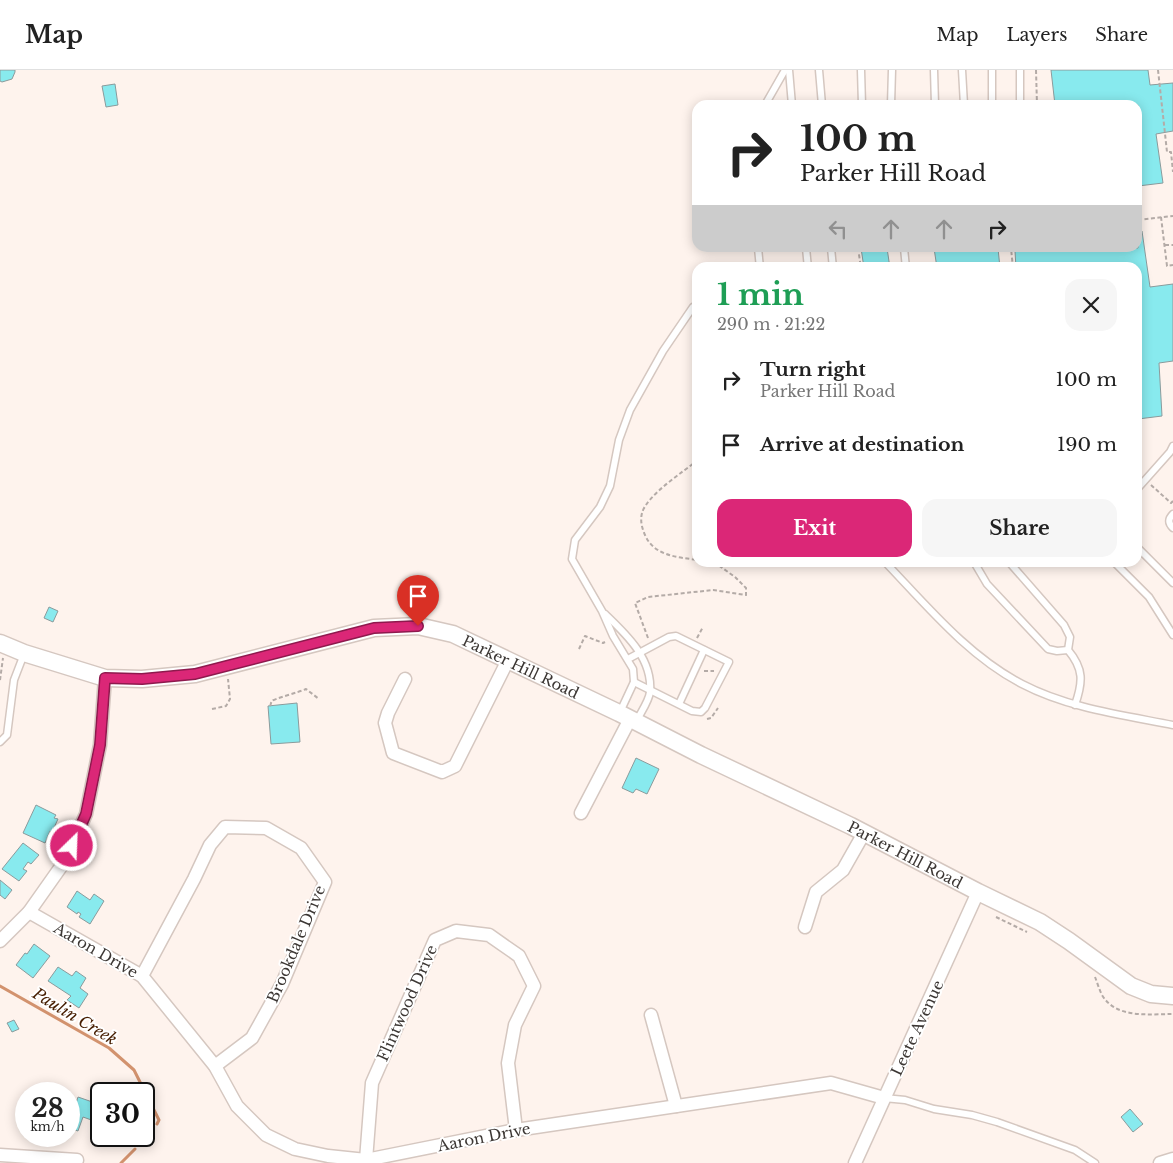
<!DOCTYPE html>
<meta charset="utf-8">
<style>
:root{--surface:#fff;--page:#f6f6f6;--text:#222;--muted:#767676;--line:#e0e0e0;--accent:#db2777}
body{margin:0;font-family:"Libre Baskerville",serif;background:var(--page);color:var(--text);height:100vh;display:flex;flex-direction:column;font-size:19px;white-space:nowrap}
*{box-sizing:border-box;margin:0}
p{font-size:16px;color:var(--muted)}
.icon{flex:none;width:28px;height:28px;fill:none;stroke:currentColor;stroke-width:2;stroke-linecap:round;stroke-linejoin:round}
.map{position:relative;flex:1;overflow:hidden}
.panel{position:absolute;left:692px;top:192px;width:450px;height:305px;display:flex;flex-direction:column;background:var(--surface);border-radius:15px;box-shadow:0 2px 12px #0003}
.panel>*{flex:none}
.top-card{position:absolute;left:692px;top:30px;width:450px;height:152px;border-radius:15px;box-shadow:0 2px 12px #0003;background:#fff;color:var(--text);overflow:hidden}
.speed{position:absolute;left:15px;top:1012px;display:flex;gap:10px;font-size:25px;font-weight:700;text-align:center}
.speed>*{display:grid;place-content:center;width:65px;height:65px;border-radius:50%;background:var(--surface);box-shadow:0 2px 12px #0003;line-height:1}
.speed small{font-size:12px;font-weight:400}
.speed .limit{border:2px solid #111;border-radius:8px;background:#fff;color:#111}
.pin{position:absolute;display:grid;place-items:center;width:42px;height:42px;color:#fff;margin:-51px -21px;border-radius:50% 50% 50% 0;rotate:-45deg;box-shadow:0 0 5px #0007}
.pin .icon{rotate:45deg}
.me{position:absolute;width:55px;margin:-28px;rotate:24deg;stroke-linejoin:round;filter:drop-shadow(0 0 4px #0008)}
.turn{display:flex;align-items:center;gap:18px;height:105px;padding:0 25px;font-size:22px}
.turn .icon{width:65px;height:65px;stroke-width:2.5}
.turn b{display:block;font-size:35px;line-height:42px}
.lanes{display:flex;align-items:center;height:48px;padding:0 25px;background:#0003;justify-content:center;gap:25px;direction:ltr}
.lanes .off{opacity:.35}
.round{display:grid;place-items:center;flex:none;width:52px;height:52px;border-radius:15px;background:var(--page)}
.head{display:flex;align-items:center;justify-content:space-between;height:85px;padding:0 25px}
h1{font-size:30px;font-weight:700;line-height:38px;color:#1e9e55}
.cta{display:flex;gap:10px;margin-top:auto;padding:10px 25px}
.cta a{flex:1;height:58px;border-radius:15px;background:var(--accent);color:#fff;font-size:20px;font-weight:700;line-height:58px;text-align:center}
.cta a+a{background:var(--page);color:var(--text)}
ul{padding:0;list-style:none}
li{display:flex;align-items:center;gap:15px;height:65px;padding:0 25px}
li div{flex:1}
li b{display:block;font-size:19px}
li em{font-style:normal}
header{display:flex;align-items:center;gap:30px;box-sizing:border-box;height:70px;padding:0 25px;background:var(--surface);border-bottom:1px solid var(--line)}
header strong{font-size:24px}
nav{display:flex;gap:28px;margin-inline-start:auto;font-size:18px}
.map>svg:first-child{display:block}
</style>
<header>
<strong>Map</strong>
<nav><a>Map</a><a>Layers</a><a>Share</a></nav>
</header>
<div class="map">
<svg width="1173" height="1093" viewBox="0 0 1173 1093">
<rect width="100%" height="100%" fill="#fef3ed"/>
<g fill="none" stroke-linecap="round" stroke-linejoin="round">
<g stroke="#d2926e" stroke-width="3">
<polyline points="0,916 109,978 134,1000 159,1050 157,1054"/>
<polyline points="121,1093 135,1079"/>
</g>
</g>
<g fill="#88eaee" stroke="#8b9b9c">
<polygon points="0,0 15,0 15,2 12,9 2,12 0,11"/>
<polygon points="1051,0 1148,0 1150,15 1173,13 1173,61 1156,64 1163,113 1138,116 1138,35 1055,35"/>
<polygon points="115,14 118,35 106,37 102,16"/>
<polygon points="1142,161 1150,217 1173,214 1173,291 1159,293 1162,346 1138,349 1138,198 1016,198 1015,181 1038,178 1138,178 1138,162"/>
<polygon points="861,178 887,178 890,198 864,198"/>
<polygon points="934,178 998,178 1000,198 937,198"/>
<polygon points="49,537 58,541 53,552 44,548"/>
<polygon points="297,633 300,672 271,674 268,636"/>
<polygon points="636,688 659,699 647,724 636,719 633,723 622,718"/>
<polygon points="36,735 56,745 54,748 58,749 52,762 50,761 45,773 23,763"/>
<polygon points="23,773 39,785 31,794 28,792 23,799 27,801 19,811 2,799"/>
<polygon points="0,810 12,820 5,829 0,825"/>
<polygon points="77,821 90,830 94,824 104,831 90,854 79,847 81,844 78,842 77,844 67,837"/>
<polygon points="34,874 50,886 33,908 16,895 25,883 27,884"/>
<polygon points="58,897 72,906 76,901 86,908 80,918 88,924 79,938 67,930 71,926 48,911"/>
<polygon points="14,950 19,959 12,962 7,953"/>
<polygon points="78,1027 101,1035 101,1039 97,1052 83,1047 78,1061 69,1058 69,1055"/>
<polygon points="1130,1039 1143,1054 1133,1062 1121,1047"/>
</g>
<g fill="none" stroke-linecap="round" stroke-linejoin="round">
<g stroke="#d5c7c0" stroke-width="9">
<g id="service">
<polyline points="789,0 792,35"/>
<polyline points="819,0 822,35"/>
<polyline points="861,0 862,35"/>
<polyline points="934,0 935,35"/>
<polyline points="962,0 964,35"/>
<polyline points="992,0 992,35"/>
<polyline points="1020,0 1020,35"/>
<polyline points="765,35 785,0"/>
<polyline points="891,35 892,0"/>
<polyline points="758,178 760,198"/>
<polyline points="806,178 808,198"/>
<polyline points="831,178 833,198"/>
<polyline points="904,178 906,198"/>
<polyline points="1138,418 1170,382 1173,376"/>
<path d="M1173,444C1168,449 1168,453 1173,458"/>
<polyline points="1138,478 1173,513"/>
<path d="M885,492C927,536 968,586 1022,614C1068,638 1122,645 1173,655"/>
<polyline points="974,492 987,514 1048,579 1057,581 1068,580"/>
<path d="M1009,492L1064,555L1070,567L1068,580C1084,599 1083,612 1075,635"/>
<polyline points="1114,492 1149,527 1173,565"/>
<path d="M605,544C626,564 653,589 650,622C649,631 641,642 637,650"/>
<polyline points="628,589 669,567 676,566 729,592 705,638 701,642 692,641 634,612"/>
<polyline points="679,634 704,580"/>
<polyline points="620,642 634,612 633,599 613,566 602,541 572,489 575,470 600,437 610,416 619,370 630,340 663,281 693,237 698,235"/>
<polyline points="0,672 7,665 14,610 24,584"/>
<polyline points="884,1028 905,1030 934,1039 972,1045 997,1052 1075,1080 1095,1093"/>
</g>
</g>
<g stroke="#d5c7c0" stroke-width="15">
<g id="minor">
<polyline points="405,609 388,643 385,653 393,683 442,702 455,696 508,590"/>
<polyline points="581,743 630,649"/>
<polyline points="29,842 142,906 215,996 237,1036 266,1065 295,1079 328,1086 366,1090 516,1060 831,1013 884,1028"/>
<polyline points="805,857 816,822 843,800 864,763"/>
<polyline points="0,871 29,842 65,791 86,744 100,675 105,608"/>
<polyline points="142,906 194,809 210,775 225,757 266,758 301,778 325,812 282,914 252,968 215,996"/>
<polyline points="651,945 676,1036"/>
<polyline points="0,1085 77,1090"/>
<polyline points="366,1090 372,1013 435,870 456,861 489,865 519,886 534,916 515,955 508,993 516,1060"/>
<polyline points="855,1093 978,822"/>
<polyline points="1160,1093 1173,1089"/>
</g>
</g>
<g stroke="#d5c7c0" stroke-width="19">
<g id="tertiary">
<path id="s1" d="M0,573L24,583L105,608L142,609L195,604L374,558L418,556L453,564L619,643L701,685L851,756L978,822L1040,852L1069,871L1131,916L1151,924L1173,926"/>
</g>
</g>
<g stroke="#b4aba7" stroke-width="2" stroke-dasharray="4 2.5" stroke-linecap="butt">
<polyline points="1036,0 1037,35"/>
<polyline points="1158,0 1167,82 1171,82 1173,102"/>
<polyline points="1161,147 1167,196 1173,195"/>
<polyline points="1138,150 1173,146"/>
<polyline points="1165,175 1173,175"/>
<polyline points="858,178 861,198"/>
<polyline points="1027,178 1027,179"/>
<polyline points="1013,198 1011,178 1015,178"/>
<polyline points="698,252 693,257 698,287"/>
<polyline points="1138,379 1141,401"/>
<path d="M698,390C683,402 647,425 642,443C640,451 642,458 645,465C654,486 677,487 698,490"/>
<polyline points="1151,415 1171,433 1173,431"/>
<polyline points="648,568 635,533 648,527 713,520 746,525 746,518 735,507 714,492"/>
<polyline points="697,568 703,557"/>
<polyline points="579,579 585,566 603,573 605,572"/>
<polyline points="704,601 714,601"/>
<polyline points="0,610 3,588"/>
<path d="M270,636C271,634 271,632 272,631C273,629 300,622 306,619L319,629"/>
<polyline points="212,639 226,636 230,629 228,609"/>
<polyline points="707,649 711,648 718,638"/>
<polyline points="996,847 1027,862"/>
<path d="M1095,907C1097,912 1099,919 1102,925C1116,949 1149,944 1173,944"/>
</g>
<use href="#service" stroke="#fff" stroke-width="6"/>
<use href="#minor" stroke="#fff" stroke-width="12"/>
<use href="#tertiary" stroke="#fff" stroke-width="16"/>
</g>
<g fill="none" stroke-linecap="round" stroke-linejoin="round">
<g stroke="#8e194d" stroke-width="12">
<polyline id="route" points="72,776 86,744 100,675 105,608 142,609 195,604 374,558 418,556"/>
</g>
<use href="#route" stroke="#db2777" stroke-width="9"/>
</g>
<g text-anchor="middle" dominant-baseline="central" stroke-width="4" stroke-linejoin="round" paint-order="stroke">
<g font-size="15" fill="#3c3734" stroke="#fff">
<text stroke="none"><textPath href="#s1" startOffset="541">Parker Hill Road</textPath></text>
<text stroke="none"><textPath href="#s1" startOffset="969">Parker Hill Road</textPath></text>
<text transform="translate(296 874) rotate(-67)">Brookdale Drive</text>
<text transform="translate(96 880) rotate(30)">Aaron Drive</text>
<text transform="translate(407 933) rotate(-66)">Flintwood Drive</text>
<text transform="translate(917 958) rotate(-65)">Leete Avenue</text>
<text transform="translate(484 1067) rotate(-11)">Aaron Drive</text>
</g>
<g font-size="16" font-style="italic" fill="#471e02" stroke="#fff">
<text transform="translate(75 946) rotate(31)">Paulin Creek</text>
</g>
</g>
</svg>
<div class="speed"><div>28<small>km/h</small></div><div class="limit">30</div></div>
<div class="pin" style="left:418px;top:556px;background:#d93025"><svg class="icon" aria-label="arrive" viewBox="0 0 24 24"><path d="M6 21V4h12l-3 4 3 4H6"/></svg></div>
<svg class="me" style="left:72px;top:776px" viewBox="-20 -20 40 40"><circle r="17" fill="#db2777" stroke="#fff" stroke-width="3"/><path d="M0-11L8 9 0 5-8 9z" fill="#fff"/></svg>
<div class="top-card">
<div class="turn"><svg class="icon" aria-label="right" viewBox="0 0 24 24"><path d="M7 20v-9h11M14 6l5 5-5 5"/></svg><div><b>100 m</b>Parker Hill Road</div></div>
<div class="lanes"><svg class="icon off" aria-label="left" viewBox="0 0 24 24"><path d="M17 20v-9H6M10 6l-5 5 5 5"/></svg><svg class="icon off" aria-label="ahead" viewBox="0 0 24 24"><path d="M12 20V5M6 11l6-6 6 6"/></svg><svg class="icon off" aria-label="ahead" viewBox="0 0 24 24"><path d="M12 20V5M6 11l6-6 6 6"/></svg><svg class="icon" aria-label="right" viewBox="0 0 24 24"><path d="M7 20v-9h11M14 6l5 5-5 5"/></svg></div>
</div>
<section class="panel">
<div class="head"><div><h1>1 min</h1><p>290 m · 21:22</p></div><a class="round"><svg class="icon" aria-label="close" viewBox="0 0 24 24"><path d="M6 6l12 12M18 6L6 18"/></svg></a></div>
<ul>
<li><svg class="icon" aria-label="right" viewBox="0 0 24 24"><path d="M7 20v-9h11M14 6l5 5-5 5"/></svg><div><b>Turn right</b><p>Parker Hill Road</p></div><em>100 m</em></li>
<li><svg class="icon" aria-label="arrive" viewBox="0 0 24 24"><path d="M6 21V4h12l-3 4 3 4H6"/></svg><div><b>Arrive at destination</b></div><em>190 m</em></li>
</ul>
<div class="cta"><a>Exit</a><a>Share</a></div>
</section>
</div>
